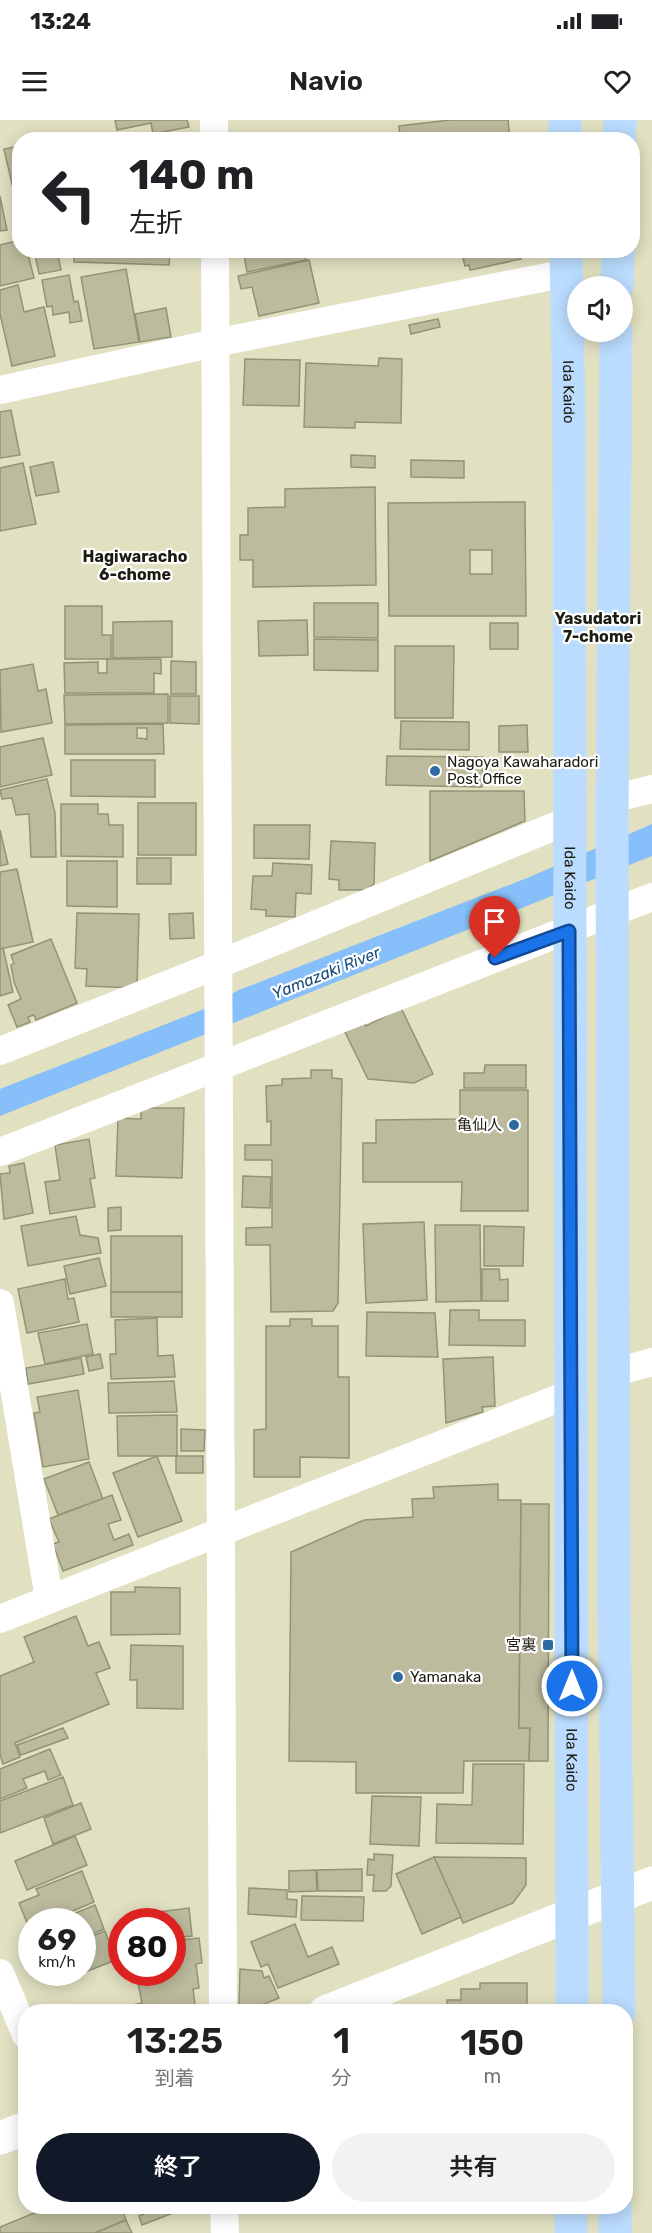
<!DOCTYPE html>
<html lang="ja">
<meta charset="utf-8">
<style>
:root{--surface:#fff;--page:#f2f2f2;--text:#202124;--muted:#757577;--accent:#111827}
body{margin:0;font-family:Rubik,"Noto Sans JP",sans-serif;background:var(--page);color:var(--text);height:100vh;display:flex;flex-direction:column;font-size:22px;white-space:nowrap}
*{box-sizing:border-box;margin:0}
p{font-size:20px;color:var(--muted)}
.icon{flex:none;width:33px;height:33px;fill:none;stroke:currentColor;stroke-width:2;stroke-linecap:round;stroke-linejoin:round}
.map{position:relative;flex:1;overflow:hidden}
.drawer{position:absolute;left:18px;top:1884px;width:615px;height:210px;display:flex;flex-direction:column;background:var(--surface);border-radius:24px;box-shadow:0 3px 15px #0003}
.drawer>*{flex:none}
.banner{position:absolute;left:12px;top:12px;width:628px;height:126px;border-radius:24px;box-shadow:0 3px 15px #0003;background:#fff;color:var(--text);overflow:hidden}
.buttons{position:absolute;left:567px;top:156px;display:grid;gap:12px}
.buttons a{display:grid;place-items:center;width:66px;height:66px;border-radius:50%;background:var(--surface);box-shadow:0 3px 15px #0003;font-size:30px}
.speed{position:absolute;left:18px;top:1788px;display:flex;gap:12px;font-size:30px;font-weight:700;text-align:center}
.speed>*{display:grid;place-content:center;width:78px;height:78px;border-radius:50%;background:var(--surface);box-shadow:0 3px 15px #0003;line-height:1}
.speed small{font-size:15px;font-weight:400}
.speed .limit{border:9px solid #d22;background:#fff;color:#111}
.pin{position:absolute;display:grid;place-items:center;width:51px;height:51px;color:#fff;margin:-62px -26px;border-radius:50% 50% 50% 0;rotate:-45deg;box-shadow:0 0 6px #0007}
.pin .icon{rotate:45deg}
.me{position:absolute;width:66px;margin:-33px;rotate:0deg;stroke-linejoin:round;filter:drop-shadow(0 0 4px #0008)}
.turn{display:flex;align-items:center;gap:21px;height:126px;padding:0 18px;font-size:27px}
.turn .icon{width:78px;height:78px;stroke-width:2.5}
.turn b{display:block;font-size:42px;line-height:51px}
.eta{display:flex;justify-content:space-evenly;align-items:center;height:102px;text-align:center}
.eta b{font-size:36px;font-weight:600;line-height:42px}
.action{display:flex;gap:12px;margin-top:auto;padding:12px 18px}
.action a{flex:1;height:69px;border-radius:36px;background:var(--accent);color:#fff;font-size:24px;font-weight:600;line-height:69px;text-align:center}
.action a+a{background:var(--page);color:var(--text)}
.status{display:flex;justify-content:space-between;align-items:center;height:42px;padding:0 30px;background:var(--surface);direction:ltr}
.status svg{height:16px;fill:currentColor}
header{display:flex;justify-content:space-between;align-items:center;height:78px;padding:0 18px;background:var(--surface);font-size:27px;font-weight:600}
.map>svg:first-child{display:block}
</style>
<div class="status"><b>13:24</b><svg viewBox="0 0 49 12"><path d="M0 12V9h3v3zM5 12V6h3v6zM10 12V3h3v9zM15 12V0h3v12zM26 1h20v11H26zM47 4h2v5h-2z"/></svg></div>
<header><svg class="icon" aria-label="menu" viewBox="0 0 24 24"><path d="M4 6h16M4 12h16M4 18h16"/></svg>Navio<svg class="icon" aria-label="heart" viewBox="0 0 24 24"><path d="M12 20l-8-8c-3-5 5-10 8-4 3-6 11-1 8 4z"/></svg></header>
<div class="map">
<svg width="652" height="2113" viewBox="0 0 652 2113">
<rect width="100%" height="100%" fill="#e1e0c1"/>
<polygon fill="#86bff9" points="652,704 652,736 0,996 0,969 202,890 239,870 527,758"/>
<g fill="#bcbb9d" stroke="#949376" stroke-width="1.5" fill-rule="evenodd">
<polygon points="115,0 187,0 189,7 153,14 151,3 117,10"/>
<polygon points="450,0 508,0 510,20 400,20 399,6"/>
<polygon points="20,26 20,99 4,29"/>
<polygon points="0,76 7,110 0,111"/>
<polygon points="20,120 20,130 27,130 34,158 0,166 0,125"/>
<polygon points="34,130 57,130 61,150 39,154"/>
<polygon points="74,130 162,130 170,132 169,145 74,142"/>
<polygon points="243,130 304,130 306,140 247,152"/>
<polygon points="422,130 453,130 423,137"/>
<polygon points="461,130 519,130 521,139 470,150 469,145 465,146"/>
<polygon points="309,140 319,183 259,196 252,167 241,169 238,156"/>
<polygon points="126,149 139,222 94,229 81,157"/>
<polygon points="69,155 74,182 78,181 82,201 70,203 69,192 53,195 52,186 47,187 42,160"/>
<polygon points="18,165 24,192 44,187 55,236 12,246 0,194 0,170"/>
<polygon points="166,188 171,217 140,222 135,194"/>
<polygon points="438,199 440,207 411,214 409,205"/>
<polygon points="379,238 402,239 401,303 355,302 355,308 304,307 306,243 378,246"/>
<polygon points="245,239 300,240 299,286 243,285"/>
<polygon points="11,290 20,335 0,338 0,292"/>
<polygon points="351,335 375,336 375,348 351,347"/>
<polygon points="411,340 464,341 464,358 411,357"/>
<polygon points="53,342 59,372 36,376 30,347"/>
<polygon points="23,343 36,404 0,411 0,348"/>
<polygon points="375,367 376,465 253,467 253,440 240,440 240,415 248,415 248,388 285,387 285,369"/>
<path d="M525,382L526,496H389L388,383ZM470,430H492V454H470Z"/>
<polygon points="314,483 378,483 378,518 314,517"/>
<polygon points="65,486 102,486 102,515 111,515 111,539 65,539"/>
<polygon points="307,500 308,535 259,536 258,501"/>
<polygon points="172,501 172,537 113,538 113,502"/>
<rect x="490" y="503" width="28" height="26"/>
<polygon points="314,519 378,520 378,551 314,550"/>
<polygon points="395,526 454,526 453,598 395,598"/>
<polygon points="107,539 161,539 161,554 154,553 154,573 65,573 64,543 98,542 98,553 107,553"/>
<polygon points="171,541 196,542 196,574 171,574"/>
<polygon points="33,544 38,571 46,569 52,603 1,612 0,550"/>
<polygon points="168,574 168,603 65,604 64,575"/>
<polygon points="170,576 199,576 199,604 170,603"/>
<polygon points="401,601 469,602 469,630 400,629"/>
<path d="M163,604L164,634H65V605ZM137,608H147V619L137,618Z"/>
<polygon points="527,605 528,632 499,632 499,606"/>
<polygon points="43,618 52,655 0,667 0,627"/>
<polygon points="387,636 483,637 482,667 386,665"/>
<polygon points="71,640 155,640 155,677 71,676"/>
<polygon points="47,659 55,693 56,737 31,737 29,694 16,695 12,678 2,679 0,670"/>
<polygon points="430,671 524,671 525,701 430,741"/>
<rect x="138" y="683" width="58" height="52"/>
<polygon points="61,684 98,684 98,694 108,694 109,705 123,705 123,737 61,736"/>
<polygon points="254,705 310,705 309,739 254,738"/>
<polygon points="0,710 8,744 0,746"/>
<polygon points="331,721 375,723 374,764 367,770 339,770 339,760 329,759"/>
<rect x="137" y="738" width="34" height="26"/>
<polygon points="67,741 117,741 117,787 67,786"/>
<polygon points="273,743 312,745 311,774 296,773 295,797 266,796 266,790 251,789 253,756 272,756"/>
<polygon points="17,749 33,822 0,829 0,752"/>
<polygon points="77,793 139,794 137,868 86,866 87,849 75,848"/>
<polygon points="193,793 194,818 170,819 169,794"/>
<polygon points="51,819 77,883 36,900 34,895 28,897 30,902 17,907 8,885 21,879 14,862 11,845 14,843 11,835"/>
<polygon points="3,828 13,872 0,876 0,829"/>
<polygon points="401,888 433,954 414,963 368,959 344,910 363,900 366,906"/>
<polygon points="485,945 526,945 526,968 464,968 464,953 484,953"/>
<polygon points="311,950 332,950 332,958 342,959 338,1183 333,1191 271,1192 270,1125 246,1125 246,1108 272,1107 272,1040 245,1040 245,1025 271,1025 271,1001 267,1002 266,966 282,965 282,959 311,958"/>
<polygon points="460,970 528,970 528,1091 461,1091 462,1062 363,1062 363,1023 376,1023 376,1000 460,999"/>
<polygon points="141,988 184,988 182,1058 116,1056 118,998 141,999"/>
<polygon points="89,1019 95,1058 90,1059 95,1087 50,1094 45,1062 60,1060 55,1025"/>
<polygon points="24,1043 33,1093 4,1099 0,1054 10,1053 9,1046"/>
<polygon points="243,1056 271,1057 270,1088 242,1087"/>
<polygon points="121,1087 121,1110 108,1111 108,1088"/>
<polygon points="76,1096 80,1115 98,1118 101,1133 28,1146 21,1106"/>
<polygon points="424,1102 427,1180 366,1183 363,1104"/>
<polygon points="435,1105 480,1105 481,1181 436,1182"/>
<polygon points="484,1106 524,1107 523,1146 484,1146"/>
<rect x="111" y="1116" width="71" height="56"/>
<polygon points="99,1138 106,1166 70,1174 64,1146"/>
<polygon points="482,1149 499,1149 500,1160 508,1159 508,1181 482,1181"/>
<polygon points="65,1159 68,1179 74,1178 79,1202 27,1213 18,1169"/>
<rect x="111" y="1172" width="71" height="25"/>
<polygon points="450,1190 479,1190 479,1200 525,1200 525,1226 449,1225"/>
<polygon points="367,1192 435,1193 438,1237 366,1236"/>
<polygon points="157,1198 158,1236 173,1235 175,1257 111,1259 110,1234 116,1234 115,1200"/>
<polygon points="290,1199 312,1199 312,1206 338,1206 338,1257 349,1257 349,1338 300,1337 300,1357 254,1357 254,1310 266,1309 266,1206 290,1206"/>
<polygon points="87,1204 93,1234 45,1244 38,1213"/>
<polygon points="100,1234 103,1248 89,1251 86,1237"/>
<polygon points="493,1237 495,1286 482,1287 483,1292 446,1303 443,1239"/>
<polygon points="81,1238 84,1254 28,1264 26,1248"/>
<polygon points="174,1261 177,1292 109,1293 108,1263"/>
<polygon points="78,1270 89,1339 43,1347 34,1293 40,1292 37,1277"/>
<polygon points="177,1295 177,1336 118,1336 117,1296"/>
<polygon points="181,1309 205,1310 204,1331 181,1331"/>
<polygon points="157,1336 182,1401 138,1417 113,1353"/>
<rect x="176" y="1336" width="27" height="17"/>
<polygon points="89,1342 103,1379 58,1395 44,1359"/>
<polygon points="498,1364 498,1380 521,1380 519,1608 530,1608 529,1641 464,1641 463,1673 356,1673 356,1642 289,1641 291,1432 364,1400 413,1397 412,1379 434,1378 433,1367"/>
<polygon points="112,1375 121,1400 108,1404 114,1420 129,1414 133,1425 63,1451 53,1424 59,1422 49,1399"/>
<polygon points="521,1384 549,1384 548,1641 529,1641 530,1608 519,1608"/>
<polygon points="135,1467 180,1468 180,1514 111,1515 111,1472 135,1472"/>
<polygon points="76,1496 88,1526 99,1522 110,1548 96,1553 109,1584 15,1623 20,1637 3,1644 0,1635 0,1556 34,1542 24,1517"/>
<polygon points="131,1525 183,1526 183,1589 137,1588 137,1560 130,1560"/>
<polygon points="63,1608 68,1618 21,1635 17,1625"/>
<polygon points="50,1629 61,1655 48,1660 45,1651 23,1659 27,1668 0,1679 0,1649"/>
<polygon points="473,1644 524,1644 523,1724 436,1723 437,1684 472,1685"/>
<polygon points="63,1657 73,1685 0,1713 0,1681"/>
<polygon points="372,1676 421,1677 419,1726 370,1724"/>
<polygon points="81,1683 91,1709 53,1724 44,1698"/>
<polygon points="75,1716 87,1745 27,1770 15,1741"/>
<polygon points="374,1734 393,1735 391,1766 386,1771 373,1771 374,1755 367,1755 368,1739 374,1740"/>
<polygon points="434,1737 526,1738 526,1765 513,1783 463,1803"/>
<polygon points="434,1737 461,1797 422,1814 396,1754"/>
<polygon points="362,1749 362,1771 318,1771 317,1750"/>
<polygon points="316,1750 317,1771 289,1772 289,1751"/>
<polygon points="82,1751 94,1782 46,1802 32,1802 29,1808 19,1783 39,1775 36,1769"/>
<polygon points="249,1768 287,1770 287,1779 297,1780 296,1797 248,1794"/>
<polygon points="302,1776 364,1777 363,1801 301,1800"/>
<polygon points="95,1785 104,1809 82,1818 82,1802 54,1802"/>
<polygon points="189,1788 192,1816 172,1818 172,1802 128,1802 127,1796"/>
<polygon points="295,1804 308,1837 332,1827 339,1844 278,1868 268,1844 261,1847 251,1822"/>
<polygon points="105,1811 116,1840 54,1864 49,1852 82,1852 82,1820"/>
<polygon points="199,1818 202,1843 196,1844 199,1868 193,1869 196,1892 112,1892 112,1889 142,1883 136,1853 127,1852 172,1852 172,1821"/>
<polygon points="240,1849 262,1851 264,1858 269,1856 279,1878 244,1892 239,1886"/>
<polygon points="480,1863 527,1863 527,1892 447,1892 447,1880 461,1880 461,1869 480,1869"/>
<polygon points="51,2086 121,2086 126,2100 95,2113 0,2113 0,2107"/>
<polygon points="163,2086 191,2086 142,2105 139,2096"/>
<polygon points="126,2100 132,2113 95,2113"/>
</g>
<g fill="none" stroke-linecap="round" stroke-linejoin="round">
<g stroke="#fff" stroke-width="28">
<polyline points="214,0 214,20"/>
<polyline points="215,130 223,1892"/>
<polyline points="0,270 215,223 567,153"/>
<polyline points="612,679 652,669"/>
<polyline points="0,931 217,845 570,700"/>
<polyline points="0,1032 652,777"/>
<polyline points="0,1183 49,1479"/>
<polyline points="613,1253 652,1242"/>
<polyline points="0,1499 572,1273"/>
<polyline points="0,1853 26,1915"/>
<polyline points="224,2086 225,2113"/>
</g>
<g stroke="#fff" stroke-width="33">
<polyline points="325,1892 652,1763"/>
<polyline points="0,2018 26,2008"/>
</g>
<g stroke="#bbdcfe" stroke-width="33">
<polyline points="565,0 565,20"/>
<polyline points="619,20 620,0"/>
<path id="s1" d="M566,130L569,297L572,1892"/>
<polyline points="617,166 618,130"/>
<polyline points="616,212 612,700 614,1476 619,1892"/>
<polyline points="571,2113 571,2086"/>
<polyline points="615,2113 615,2086"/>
</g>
</g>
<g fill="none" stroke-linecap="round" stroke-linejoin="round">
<g stroke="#114b97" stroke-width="15">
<polyline id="route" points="495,838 569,811 572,1566"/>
</g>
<use href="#route" stroke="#1a73e8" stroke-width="10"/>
</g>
<g fill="#2e69a1" stroke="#fff" stroke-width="2">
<circle cx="435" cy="651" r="6"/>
<circle cx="514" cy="1005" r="6"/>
<rect x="542" y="1519" width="12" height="12" rx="3"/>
<circle cx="398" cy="1557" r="6"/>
</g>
<g text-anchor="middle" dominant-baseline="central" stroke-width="4.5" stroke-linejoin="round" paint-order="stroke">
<g font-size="15" fill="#1c1c11" stroke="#fff">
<text stroke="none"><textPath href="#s1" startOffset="142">Ida Kaido</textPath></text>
<text stroke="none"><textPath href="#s1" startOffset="628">Ida Kaido</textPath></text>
<text stroke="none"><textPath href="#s1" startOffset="1510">Ida Kaido</textPath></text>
</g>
<g font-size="15" fill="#1c1c11" stroke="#fff" text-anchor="start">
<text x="447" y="642">Nagoya Kawaharadori<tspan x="447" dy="17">Post Office</tspan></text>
<text x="502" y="1005" text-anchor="end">亀仙人</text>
<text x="536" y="1525" text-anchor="end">宮裏</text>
<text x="410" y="1557">Yamanaka</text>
</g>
<g font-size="16" font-weight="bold" fill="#1c1c11" stroke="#fff">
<text x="135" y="436">Hagiwaracho<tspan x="135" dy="18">6-chome</tspan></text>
<text x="598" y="498">Yasudatori<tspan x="598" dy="18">7-chome</tspan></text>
</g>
<g font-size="16" font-style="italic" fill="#194c7b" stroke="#fff">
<text transform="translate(326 853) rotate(-22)">Yamazaki River</text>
</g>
</g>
</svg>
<div class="buttons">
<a><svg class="icon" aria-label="sound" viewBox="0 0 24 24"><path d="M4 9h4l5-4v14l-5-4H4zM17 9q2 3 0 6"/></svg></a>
</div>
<div class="speed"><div>69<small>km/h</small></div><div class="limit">80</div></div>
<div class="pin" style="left:495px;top:838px;background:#d93025"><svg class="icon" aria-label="arrive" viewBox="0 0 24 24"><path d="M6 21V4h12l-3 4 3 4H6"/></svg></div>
<svg class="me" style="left:572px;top:1566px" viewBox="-20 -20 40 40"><circle r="17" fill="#1a73e8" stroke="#fff" stroke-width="3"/><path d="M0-11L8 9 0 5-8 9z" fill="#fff"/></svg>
<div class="banner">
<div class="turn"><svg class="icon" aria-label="left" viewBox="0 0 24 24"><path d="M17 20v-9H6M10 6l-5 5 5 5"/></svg><div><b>140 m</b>左折</div></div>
</div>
<section class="drawer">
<div class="eta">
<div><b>13:25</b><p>到着</p></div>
<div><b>1</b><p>分</p></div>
<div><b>150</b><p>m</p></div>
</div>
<div class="action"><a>終了</a><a>共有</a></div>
</section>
</div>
